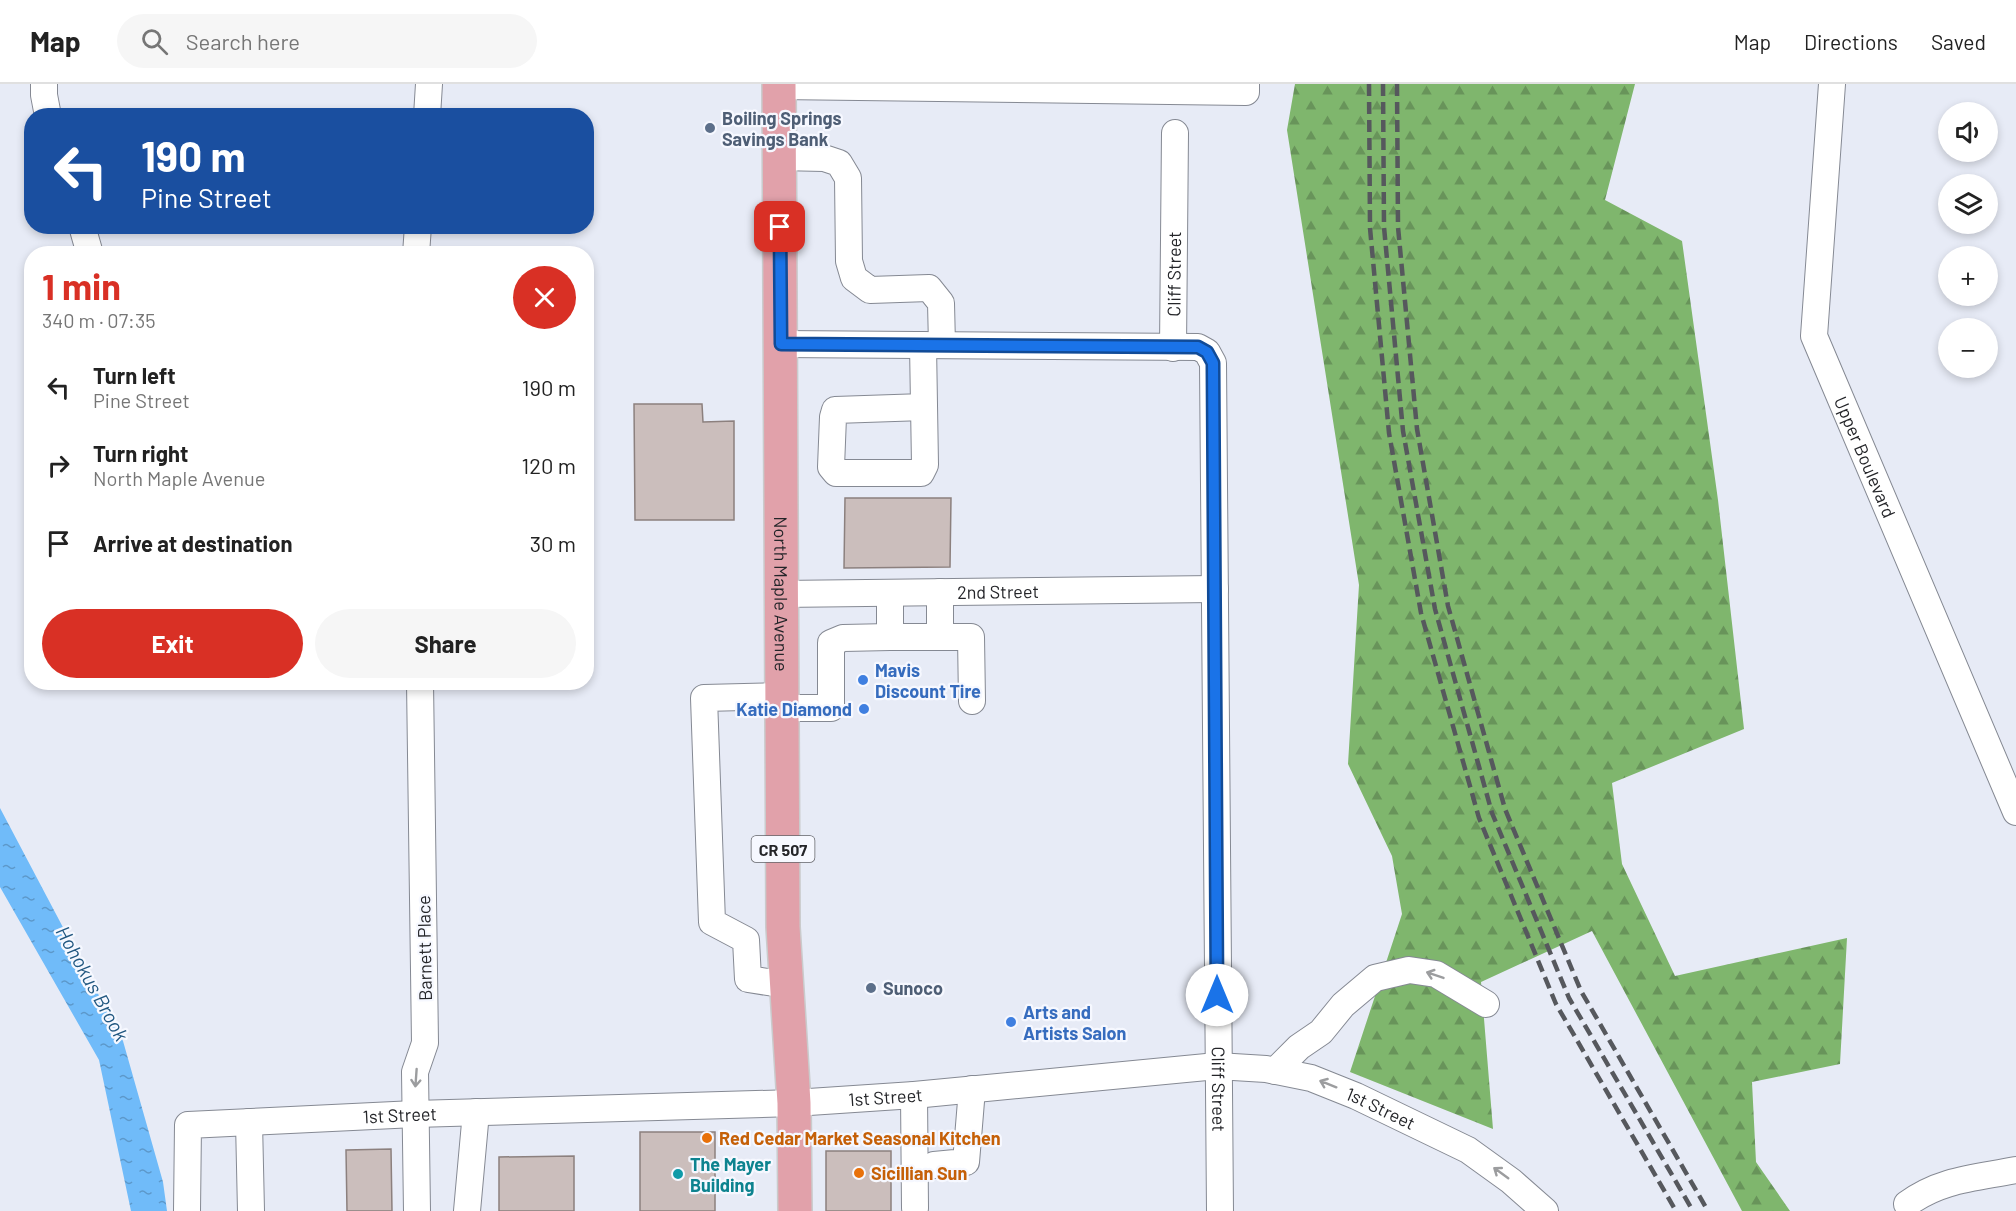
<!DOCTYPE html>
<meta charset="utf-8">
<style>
:root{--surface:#fff;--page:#f6f6f6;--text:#222;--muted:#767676;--line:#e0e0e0;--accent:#d93025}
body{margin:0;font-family:Barlow,sans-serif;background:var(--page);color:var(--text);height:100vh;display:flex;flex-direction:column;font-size:22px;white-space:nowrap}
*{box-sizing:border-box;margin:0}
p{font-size:20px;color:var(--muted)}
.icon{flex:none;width:33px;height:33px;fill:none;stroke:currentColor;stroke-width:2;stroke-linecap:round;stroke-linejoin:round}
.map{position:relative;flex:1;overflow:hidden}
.panel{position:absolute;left:24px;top:162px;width:570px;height:444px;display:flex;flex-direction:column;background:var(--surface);border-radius:24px;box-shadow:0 3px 9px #0003}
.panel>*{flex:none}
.top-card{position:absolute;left:24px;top:24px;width:570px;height:126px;border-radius:24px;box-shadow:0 3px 9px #0003;background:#1a4fa0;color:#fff;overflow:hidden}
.tools{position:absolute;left:1938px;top:18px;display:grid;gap:12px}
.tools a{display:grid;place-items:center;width:60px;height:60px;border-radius:50%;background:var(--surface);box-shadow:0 3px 9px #0003;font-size:30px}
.pin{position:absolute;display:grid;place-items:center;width:51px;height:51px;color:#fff;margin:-26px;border-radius:12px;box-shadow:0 3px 9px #0006}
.me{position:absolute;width:66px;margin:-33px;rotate:0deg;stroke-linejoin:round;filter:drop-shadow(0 0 4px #0008)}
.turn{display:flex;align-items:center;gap:21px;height:126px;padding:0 18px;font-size:27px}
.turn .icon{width:78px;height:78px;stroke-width:2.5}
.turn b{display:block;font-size:42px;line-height:51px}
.round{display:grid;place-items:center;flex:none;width:63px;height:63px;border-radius:32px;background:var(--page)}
.headline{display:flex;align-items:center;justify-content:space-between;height:102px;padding:0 18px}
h1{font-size:36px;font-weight:700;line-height:45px;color:var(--accent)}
.cta{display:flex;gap:12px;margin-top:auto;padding:12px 18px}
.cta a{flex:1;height:69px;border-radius:36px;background:var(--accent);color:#fff;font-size:24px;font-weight:700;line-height:69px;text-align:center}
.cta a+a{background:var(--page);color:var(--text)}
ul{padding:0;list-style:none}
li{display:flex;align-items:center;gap:18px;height:78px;padding:0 18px}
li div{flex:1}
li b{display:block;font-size:22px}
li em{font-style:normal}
header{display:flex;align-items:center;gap:36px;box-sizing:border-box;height:84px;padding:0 30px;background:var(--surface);border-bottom:2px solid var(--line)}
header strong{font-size:28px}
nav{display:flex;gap:33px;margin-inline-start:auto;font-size:21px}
.search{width:420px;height:54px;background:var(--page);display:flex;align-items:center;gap:15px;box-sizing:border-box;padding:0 21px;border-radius:33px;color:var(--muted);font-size:22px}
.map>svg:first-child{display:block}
</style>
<header>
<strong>Map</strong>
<div class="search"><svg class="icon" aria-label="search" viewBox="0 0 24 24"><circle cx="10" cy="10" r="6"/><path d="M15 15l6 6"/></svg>Search here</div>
<nav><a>Map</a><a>Directions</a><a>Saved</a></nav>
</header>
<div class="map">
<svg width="2016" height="1127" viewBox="0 0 2016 1127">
<defs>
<pattern id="forest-firs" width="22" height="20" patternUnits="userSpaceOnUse" patternTransform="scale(1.5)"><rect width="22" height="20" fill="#7fb66d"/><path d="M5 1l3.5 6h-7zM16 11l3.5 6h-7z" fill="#68945a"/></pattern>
<pattern id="water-ripples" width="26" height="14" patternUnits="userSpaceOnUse" patternTransform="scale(1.5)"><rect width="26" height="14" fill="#70bbf9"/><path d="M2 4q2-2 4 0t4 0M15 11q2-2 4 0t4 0" fill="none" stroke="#5c98ca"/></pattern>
</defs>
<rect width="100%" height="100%" fill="#e7ebf6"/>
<polygon fill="url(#forest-firs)" points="1295,0 1635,0 1605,116 1682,157 1718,416 1744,645 1612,699 1622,780 1675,892 1847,854 1840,980 1752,998 1756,1078 1790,1127 1742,1127 1592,847 1481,898 1493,1045 1350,988 1402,830 1392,772 1348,680 1359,501 1287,46"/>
<polygon fill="url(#water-ripples)" points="0,724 123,957 163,1098 167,1127 131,1127 99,976 0,803"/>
<g fill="#cbbebc" stroke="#8c807e" stroke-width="1.5">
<polygon points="634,320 702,320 703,338 734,337 734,436 635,436"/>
<polygon points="845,414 951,414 950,483 844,484"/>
<rect x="640" y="1048" width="75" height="79"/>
<polygon points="391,1065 392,1127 347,1127 346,1066"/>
<rect x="826" y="1067" width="65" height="60"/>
<polygon points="574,1072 574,1127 499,1127 499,1073"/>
</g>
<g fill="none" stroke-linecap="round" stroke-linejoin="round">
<g stroke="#858993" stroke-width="28">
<g id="minor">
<polyline points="44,0 44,11 48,32"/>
<path id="s1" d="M1832,0L1814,252L2016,728"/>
<polyline points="779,2 1246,8 1246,0"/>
<polyline points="427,32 429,0"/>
<polyline points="779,73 824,74 839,79 848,94 849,177 854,194 870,206 929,204 941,219 942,261"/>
<polyline points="82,142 90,170"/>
<polyline points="416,170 418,142"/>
<path id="s2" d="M781,260L1198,263L1207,268L1213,279L1220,1127"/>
<polyline points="923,261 925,381 921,389 836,389 831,383 833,333 835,326 924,323"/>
<path id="s3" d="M1173,264L1175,49"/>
<polyline points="890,509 890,553 940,553 940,508"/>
<path id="s4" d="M780,510L1215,505"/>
<polyline points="940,553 971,553 972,617"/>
<polyline points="781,612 704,614 712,838 746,856 748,895 787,901"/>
<polyline points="781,624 831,624 831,559 843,554 890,553"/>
<polyline points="1275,987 1299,963 1321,948 1343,921 1375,894 1409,886 1436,890 1486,920"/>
<polyline points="914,1011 915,1124"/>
<polyline points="249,1038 251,1127"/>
<polyline points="934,1081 966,1078 972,1005"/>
<path d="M1907,1120C1941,1095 1976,1094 2016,1086"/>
<path id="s5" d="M187,1127L188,1041L415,1030L794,1019L914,1011L1217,982L1266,985L1311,994L1356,1012L1468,1066L1511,1097L1545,1127"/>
<polyline points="417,1127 415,988 425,959 420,598"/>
<polyline points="467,1127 476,1028"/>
</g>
</g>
<g stroke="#cacbcc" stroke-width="36">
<g id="major">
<path id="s6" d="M779,0L783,843L794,1019L795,1127"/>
</g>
</g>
<use href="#minor" stroke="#fff" stroke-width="26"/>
<use href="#major" stroke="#e1a1aa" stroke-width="33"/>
<g stroke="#56585d" stroke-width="4.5" stroke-dasharray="12 6" stroke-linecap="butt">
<polyline points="1369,0 1370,144 1389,349 1421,529 1479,734 1556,920 1676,1127"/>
<polyline points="1383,0 1384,143 1403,347 1435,525 1492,729 1569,914 1693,1127"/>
<polyline points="1397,0 1398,143 1417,345 1448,522 1505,725 1581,907 1708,1127"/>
</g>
</g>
<defs><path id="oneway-shaft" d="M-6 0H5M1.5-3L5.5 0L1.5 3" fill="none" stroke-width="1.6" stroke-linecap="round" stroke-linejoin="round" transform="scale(1.5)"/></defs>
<g stroke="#9c9d9f">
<use href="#oneway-shaft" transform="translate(1435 891) rotate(-161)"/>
<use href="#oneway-shaft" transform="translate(416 994) rotate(94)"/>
<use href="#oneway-shaft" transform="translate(1328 1000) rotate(-158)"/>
<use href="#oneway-shaft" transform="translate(1501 1089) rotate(-144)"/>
</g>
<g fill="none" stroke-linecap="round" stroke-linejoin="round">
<g stroke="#114b97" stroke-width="15">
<polyline id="route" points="780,143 781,260 1198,263 1207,268 1213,279 1217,911"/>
</g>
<use href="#route" stroke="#1a73e8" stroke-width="10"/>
</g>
<g fill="#5c6f8a" stroke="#f6f8ff" stroke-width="2">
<circle cx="710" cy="44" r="6"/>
<circle cx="871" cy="904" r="6"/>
</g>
<g fill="#3f7fe0" stroke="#f6f8ff" stroke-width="2">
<circle cx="863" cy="596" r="6"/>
<circle cx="864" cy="625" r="6"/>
<circle cx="1011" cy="938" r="6"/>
</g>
<g fill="#e8710a" stroke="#f6f8ff" stroke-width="2">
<circle cx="707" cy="1054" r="6"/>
<circle cx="859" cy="1089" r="6"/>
</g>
<circle fill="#0f9aa8" stroke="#f6f8ff" stroke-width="2" cx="678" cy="1090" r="6"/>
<g text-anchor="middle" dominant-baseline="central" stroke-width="4.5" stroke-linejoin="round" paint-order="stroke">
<rect fill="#f6f8ff" stroke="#636469" stroke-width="1.5" x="751.5" y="752" width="63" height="26" rx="4.5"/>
<g font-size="16" font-weight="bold" fill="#242529">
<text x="783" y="765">CR 507</text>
</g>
<g font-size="18" font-weight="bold" fill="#4e5e75" stroke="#f6f8ff" text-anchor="start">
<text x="722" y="34">Boiling Springs<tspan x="722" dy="21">Savings Bank</tspan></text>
<text x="883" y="904">Sunoco</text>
</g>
<g font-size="18" fill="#242529" stroke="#f6f8ff">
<text stroke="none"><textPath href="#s3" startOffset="74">Cliff Street</textPath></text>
<text stroke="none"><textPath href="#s1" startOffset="384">Upper Boulevard</textPath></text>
<text stroke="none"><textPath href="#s4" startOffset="218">2nd Street</textPath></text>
<text stroke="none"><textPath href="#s6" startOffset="510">North Maple Avenue</textPath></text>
<text transform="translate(424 864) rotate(-91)">Barnett Place</text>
<text stroke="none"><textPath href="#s2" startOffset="1166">Cliff Street</textPath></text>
<text stroke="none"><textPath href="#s5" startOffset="784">1st Street</textPath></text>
<text stroke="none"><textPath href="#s5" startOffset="1288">1st Street</textPath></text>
<text stroke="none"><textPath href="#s5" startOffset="298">1st Street</textPath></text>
</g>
<g font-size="18" font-weight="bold" fill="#366cbe" stroke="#f6f8ff" text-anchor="start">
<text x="875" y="586">Mavis<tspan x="875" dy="21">Discount Tire</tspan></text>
<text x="852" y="625" text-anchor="end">Katie Diamond</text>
<text x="1023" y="928">Arts and<tspan x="1023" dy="21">Artists Salon</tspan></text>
</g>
<g font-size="18" font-weight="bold" fill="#c56008" stroke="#f6f8ff" text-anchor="start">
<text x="719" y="1054">Red Cedar Market Seasonal Kitchen</text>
<text x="871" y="1089">Sicillian Sun</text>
</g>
<g font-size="18" font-weight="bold" fill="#0d838f" stroke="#f6f8ff" text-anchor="start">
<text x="690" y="1080">The Mayer<tspan x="690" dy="21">Building</tspan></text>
</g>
<g font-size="20" font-style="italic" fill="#215780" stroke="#f6f8ff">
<text transform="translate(93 899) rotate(61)">Hohokus Brook</text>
</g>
</g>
</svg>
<div class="tools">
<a><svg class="icon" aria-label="sound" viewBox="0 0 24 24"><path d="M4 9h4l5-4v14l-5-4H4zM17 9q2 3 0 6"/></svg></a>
<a><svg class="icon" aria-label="layers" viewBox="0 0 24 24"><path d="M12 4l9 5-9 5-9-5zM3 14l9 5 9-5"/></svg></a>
<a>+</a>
<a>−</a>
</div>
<div class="pin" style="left:780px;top:143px;background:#d93025"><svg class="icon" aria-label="arrive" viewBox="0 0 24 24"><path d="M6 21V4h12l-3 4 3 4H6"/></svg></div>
<svg class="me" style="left:1217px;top:911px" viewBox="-20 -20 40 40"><circle r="19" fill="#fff"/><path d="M0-13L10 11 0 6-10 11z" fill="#1a73e8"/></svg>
<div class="top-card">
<div class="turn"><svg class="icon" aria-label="left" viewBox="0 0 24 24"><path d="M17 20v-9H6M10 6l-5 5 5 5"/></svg><div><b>190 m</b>Pine Street</div></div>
</div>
<section class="panel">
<div class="headline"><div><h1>1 min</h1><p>340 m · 07:35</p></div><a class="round" style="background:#d93025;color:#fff"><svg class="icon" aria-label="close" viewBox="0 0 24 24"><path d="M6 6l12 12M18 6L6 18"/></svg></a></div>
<ul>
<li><svg class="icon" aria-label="left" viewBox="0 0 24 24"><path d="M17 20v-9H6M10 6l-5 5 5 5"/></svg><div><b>Turn left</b><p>Pine Street</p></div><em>190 m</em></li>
<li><svg class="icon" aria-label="right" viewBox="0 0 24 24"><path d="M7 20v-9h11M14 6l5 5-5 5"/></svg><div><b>Turn right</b><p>North Maple Avenue</p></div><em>120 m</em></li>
<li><svg class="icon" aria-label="arrive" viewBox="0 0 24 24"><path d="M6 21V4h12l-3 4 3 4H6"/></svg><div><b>Arrive at destination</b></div><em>30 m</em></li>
</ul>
<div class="cta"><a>Exit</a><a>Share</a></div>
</section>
</div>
